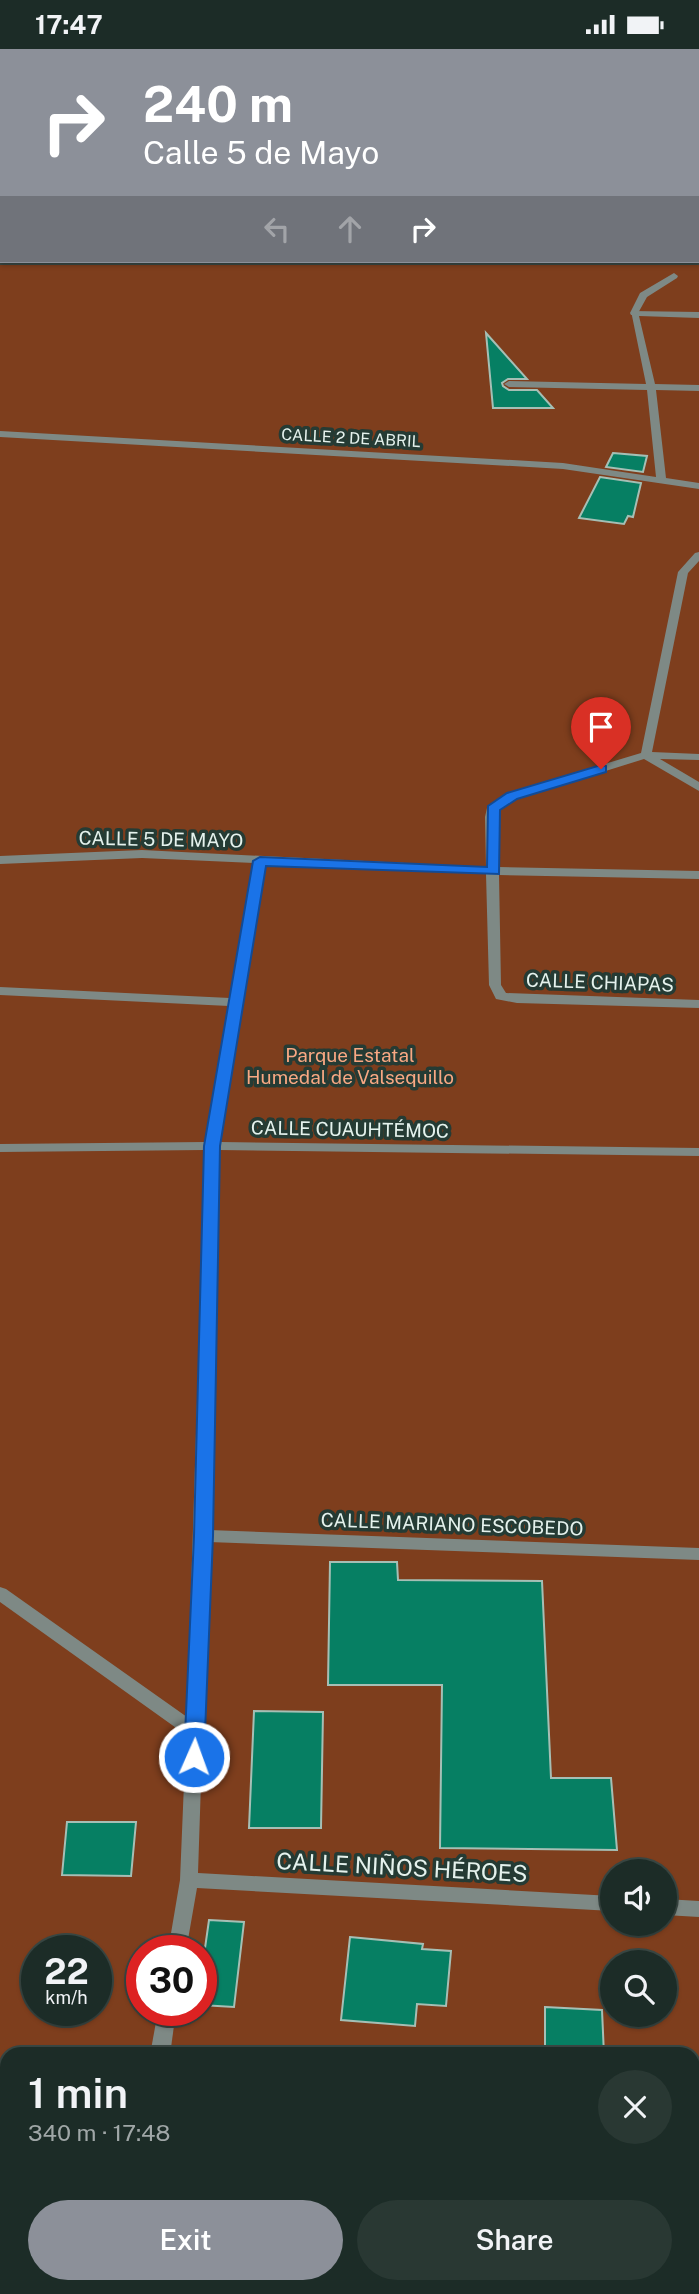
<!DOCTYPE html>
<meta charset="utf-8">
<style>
:root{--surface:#1c2c27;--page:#293833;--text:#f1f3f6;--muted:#a0a7a7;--line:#3a4844;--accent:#8c9099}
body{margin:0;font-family:"Public Sans",sans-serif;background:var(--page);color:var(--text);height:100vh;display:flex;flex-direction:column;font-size:26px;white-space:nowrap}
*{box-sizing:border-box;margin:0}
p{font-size:23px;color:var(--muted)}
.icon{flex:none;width:38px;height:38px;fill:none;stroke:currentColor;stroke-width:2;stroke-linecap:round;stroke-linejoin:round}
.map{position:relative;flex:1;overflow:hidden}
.sheet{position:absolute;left:0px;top:1998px;width:700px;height:247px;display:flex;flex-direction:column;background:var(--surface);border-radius:21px 21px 0 0;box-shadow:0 2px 5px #0004,0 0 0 2px var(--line)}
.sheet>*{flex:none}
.hud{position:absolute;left:0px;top:0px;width:700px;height:214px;box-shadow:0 2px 5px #0004,0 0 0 2px var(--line);background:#8c9099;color:#fff;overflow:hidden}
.tools{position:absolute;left:600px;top:1810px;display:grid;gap:14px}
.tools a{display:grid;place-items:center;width:77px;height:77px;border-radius:50%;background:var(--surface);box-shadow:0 2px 5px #0004,0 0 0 2px var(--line);font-size:35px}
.speed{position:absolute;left:21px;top:1886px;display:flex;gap:14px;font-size:35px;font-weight:700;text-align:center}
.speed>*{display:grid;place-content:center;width:91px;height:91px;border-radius:50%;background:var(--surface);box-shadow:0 2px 5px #0004,0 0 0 2px var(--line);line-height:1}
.speed small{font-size:18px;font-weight:400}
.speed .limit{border:10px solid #d22;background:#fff;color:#111}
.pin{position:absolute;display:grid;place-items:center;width:60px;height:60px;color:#fff;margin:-72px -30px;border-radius:50% 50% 50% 0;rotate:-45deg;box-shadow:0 0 7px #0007}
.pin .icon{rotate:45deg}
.me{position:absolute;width:77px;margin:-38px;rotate:2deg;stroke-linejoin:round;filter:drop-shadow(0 0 5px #0008)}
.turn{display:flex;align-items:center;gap:24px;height:147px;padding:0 28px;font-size:32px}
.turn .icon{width:91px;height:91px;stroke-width:2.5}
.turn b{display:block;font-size:49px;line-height:60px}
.lanes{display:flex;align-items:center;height:66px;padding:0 28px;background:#0003;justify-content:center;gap:35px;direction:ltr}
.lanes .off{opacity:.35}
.round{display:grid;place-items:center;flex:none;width:74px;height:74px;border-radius:37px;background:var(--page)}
.head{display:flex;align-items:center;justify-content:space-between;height:119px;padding:0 28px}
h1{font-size:42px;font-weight:600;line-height:52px}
.cta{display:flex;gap:14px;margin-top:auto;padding:14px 28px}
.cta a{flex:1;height:80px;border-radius:42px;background:var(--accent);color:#fff;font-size:28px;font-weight:600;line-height:80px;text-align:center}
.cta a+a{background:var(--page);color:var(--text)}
.status{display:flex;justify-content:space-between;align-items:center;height:49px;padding:0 35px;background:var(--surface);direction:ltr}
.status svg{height:19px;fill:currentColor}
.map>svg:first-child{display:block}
</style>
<div class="status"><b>17:47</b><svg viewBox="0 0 49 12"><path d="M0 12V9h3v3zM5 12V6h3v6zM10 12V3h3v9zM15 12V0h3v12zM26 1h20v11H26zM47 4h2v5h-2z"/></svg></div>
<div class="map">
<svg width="699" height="2245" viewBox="0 0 699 2245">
<rect width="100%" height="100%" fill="#253b34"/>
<path fill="#7e3e1d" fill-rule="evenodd" d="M0,0H699V2245H0ZM2,2H698V212H2ZM612,1822H665V1874H612ZM37,1902H96V1962H37ZM142,1902H201V1962H142ZM612,1913H665V1965H612ZM7,2006H693V2238H7Z"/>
<g fill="#067f63" stroke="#a5bfb5" stroke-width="2">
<polygon points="486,284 527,330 508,330 502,334 503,337 509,341 537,341 553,359 493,359"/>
<polygon points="613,404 647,407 643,423 606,418"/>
<polygon points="600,428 641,434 633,468 628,467 624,475 579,469"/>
<polygon points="330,1513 397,1513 398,1531 542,1532 551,1729 611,1729 617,1801 440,1799 442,1636 328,1636"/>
<polygon points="254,1662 323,1663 321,1779 249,1779"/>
<polygon points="67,1773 136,1773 131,1827 62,1826"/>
<polygon points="209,1871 244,1873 234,1958 201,1956 201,1927"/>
<polygon points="350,1888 423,1895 422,1900 451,1902 446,1957 417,1955 415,1977 341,1971"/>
<polygon points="545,1958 602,1961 604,2006 545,2006"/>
</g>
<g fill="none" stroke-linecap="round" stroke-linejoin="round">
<polygon fill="#7e8985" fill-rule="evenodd" points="674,224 678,227 677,229 647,248 637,266 631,266 630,264 640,244"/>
<g fill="#7e8985" fill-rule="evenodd">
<polygon points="325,0 333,0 324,2"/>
<polygon points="676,0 685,0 674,2"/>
<rect x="698" y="47" width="1" height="4"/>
<rect x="0" y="73" width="2" height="5"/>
<rect x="698" y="148" width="1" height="4"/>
<polygon points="631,262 699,263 699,269 639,267 655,335 699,336 699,342 656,341 666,429 699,434 699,440 563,420 0,388 0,382 563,414 656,428 647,341 509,338 504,335 509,332 646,335"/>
<polygon points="699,503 699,512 688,524 652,703 699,705 699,711 660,710 699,733 699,742 644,710 516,750 499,761 497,768 498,818 699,822 699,830 499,826 501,936 506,944 699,951 699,959 517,954 496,950 489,936 486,825 266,815 220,1093 699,1099 699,1107 219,1101 209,1481 699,1499 699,1511 209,1493 198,1824 612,1847 612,1862 197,1839 186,1902 168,1902 180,1831 186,1686 0,1553 0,1538 6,1540 187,1668 205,1101 0,1103 0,1095 206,1093 229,957 0,946 0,938 230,949 254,814 142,809 0,815 0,807 142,801 486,818 485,768 487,759 508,744 641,704 678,523 695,504"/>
<polygon points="665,1850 699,1852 699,1868 665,1866"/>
<polygon points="158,1962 176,1962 170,2006 150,2006"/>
<polygon points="111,2238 131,2238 130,2245 110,2245"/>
</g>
<g fill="#a6b8b1" fill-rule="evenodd">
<polygon points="653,0 661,0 663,2 655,2"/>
<rect x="698" y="35" width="1" height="5"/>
</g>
</g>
<polygon fill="#1a73e8" stroke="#114b97" stroke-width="2" points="601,716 606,717 606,723 517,750 500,761 499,825 266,817 220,1097 213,1487 204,1708 201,1713 187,1713 184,1708 194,1487 204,1097 253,812 260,808 487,818 488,757 507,744"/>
<g text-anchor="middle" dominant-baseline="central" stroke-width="7" stroke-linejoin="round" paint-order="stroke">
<g font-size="16" fill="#e5f2ed" stroke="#253b34">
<text transform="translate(351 389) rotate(3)">CALLE 2 DE ABRIL</text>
</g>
<g font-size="19" fill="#e5f2ed" stroke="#253b34">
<text transform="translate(161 790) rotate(1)">CALLE 5 DE MAYO</text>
<text transform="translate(600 933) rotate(2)">CALLE CHIAPAS</text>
<text transform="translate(350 1080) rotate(1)">CALLE CUAUHTÉMOC</text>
<text transform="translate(452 1475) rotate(2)">CALLE MARIANO ESCOBEDO</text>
</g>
<g font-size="19" fill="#f8a883" stroke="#253b34">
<text x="350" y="1006">Parque Estatal<tspan x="350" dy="22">Humedal de Valsequillo</tspan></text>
</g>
<g font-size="23" fill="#e5f2ed" stroke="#253b34">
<text transform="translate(402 1818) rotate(3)">CALLE NIÑOS HÉROES</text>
</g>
</g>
</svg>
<div class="tools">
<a><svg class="icon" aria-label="sound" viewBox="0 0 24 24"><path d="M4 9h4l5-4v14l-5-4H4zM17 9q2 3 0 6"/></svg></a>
<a><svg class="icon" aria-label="search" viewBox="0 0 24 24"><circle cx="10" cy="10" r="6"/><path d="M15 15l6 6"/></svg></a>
</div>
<div class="speed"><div>22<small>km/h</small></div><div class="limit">30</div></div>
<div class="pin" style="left:601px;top:720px;background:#d93025"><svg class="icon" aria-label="arrive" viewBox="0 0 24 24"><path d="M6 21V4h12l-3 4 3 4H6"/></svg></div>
<svg class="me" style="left:194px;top:1708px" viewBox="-20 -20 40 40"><circle r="17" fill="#1a73e8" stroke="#fff" stroke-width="3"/><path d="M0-11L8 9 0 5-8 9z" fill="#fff"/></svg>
<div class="hud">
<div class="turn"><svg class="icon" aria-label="right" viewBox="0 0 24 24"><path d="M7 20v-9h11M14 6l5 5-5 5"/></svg><div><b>240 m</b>Calle 5 de Mayo</div></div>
<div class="lanes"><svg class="icon off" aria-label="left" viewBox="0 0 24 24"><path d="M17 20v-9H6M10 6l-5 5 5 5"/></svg><svg class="icon off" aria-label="ahead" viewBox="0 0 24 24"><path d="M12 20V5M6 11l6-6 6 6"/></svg><svg class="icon" aria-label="right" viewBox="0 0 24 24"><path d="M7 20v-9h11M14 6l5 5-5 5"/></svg></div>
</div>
<section class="sheet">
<div class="head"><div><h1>1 min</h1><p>340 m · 17:48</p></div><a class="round"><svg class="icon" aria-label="close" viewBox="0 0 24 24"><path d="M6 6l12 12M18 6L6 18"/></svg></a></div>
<div class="cta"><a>Exit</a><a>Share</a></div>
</section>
</div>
